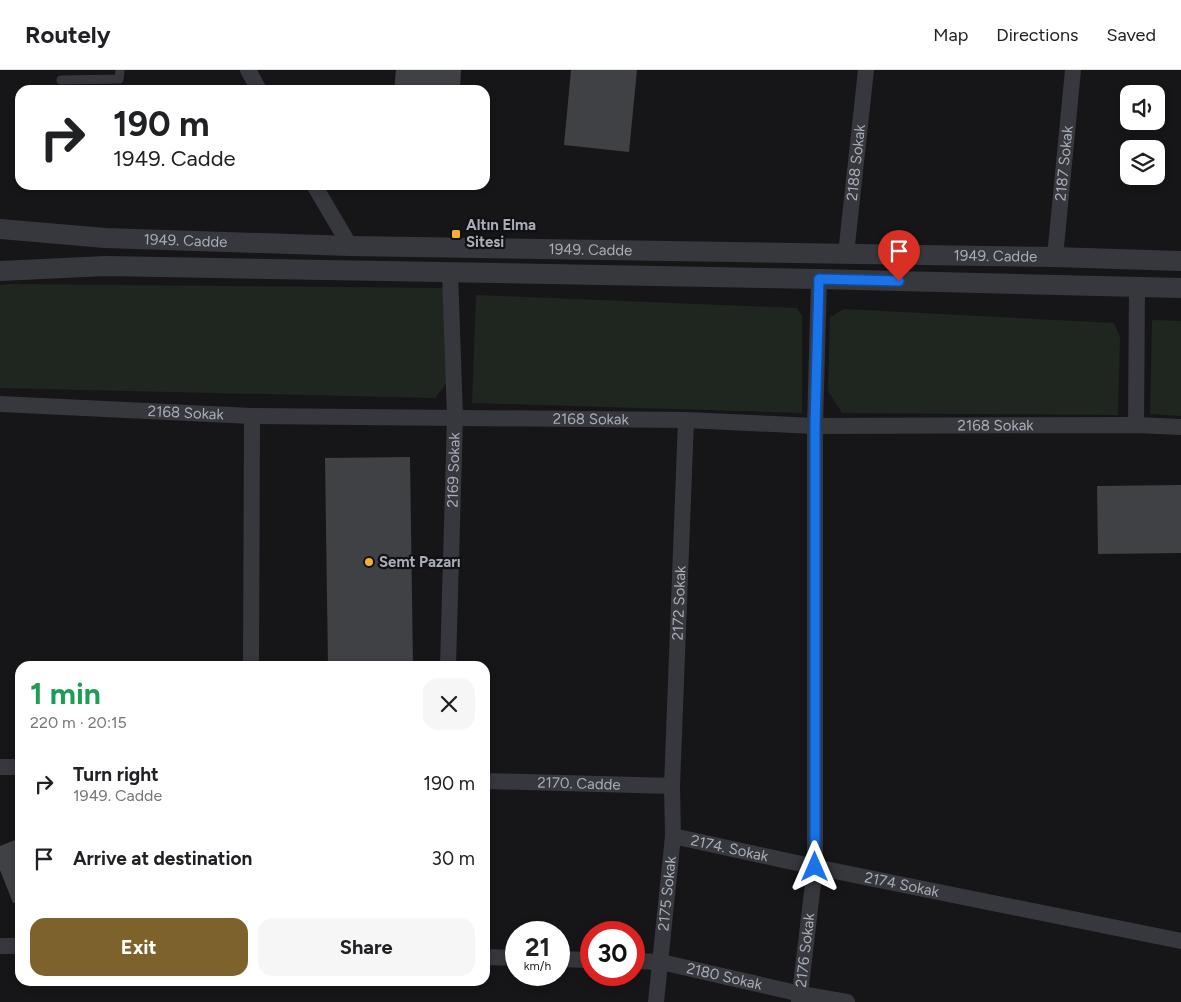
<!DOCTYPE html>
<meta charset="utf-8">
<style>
:root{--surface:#fff;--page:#f6f6f6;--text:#202124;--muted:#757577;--line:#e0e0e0;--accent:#7e622b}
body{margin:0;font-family:Figtree,sans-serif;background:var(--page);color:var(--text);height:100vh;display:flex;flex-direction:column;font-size:19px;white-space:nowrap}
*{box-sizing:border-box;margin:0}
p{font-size:16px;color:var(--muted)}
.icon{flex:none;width:28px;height:28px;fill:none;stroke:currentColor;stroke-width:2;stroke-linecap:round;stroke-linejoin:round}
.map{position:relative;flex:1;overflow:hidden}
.panel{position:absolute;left:15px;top:591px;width:475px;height:325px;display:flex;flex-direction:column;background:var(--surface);border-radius:15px;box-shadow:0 2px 8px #0003}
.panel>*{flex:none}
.guide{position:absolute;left:15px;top:15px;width:475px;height:105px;border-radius:15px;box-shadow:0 2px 8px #0003;background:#fff;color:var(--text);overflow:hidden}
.tools{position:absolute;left:1120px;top:15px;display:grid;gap:10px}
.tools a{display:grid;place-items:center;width:45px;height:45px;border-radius:10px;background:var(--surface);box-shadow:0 2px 8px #0003;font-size:25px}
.speed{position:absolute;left:505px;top:851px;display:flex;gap:10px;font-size:25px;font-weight:700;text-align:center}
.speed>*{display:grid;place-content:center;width:65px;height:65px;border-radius:50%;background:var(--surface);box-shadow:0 2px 8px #0003;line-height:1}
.speed small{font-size:12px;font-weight:400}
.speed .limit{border:8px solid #d22;background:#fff;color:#111}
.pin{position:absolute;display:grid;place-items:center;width:42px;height:42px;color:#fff;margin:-51px -21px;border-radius:50% 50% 50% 0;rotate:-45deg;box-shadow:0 0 5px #0007}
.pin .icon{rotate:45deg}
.me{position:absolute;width:55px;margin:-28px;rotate:0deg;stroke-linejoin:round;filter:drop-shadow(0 0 4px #0008)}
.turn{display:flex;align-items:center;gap:18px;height:105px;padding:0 15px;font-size:22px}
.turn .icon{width:65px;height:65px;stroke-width:2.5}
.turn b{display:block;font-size:35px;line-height:42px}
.round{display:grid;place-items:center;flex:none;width:52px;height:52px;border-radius:15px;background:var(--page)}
.summary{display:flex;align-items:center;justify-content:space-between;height:85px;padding:0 15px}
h1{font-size:30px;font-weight:700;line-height:38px;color:#1e9e55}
.primary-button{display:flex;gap:10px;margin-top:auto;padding:10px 15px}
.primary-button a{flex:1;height:58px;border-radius:15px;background:var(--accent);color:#fff;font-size:20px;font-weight:700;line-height:58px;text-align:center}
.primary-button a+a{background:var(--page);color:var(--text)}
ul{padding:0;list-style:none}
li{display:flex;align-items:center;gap:15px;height:75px;padding:0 15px}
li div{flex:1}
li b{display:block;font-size:19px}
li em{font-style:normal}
header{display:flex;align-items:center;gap:30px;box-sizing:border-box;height:70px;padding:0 25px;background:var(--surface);border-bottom:1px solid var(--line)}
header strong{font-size:24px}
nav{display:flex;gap:28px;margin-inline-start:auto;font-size:18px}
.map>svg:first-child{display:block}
</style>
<header>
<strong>Routely</strong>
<nav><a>Map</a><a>Directions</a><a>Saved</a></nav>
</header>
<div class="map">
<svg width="1181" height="932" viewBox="0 0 1181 932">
<rect width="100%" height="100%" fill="#161618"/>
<g fill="#1e261f">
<polygon points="8,214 448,218 448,311 435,328 0,318 0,215"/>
<polygon points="476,225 797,238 802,246 802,343 472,333"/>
<polygon points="844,239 1114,253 1120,267 1118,345 842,343 828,321 830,247"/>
<polygon points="1152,250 1181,251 1181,346 1150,344"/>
</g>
<g fill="#404145">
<polygon points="396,0 461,0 460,20 394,20"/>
<polygon points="571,0 637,0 629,82 564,75"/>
<polygon points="410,387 413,596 328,596 325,388"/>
<polygon points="1181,415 1181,483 1098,484 1097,416"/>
<polygon points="20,768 20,831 13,833 0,800 0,776"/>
</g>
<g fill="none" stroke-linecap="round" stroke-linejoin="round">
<polyline stroke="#37383d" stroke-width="9" points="61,10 119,9 120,0"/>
<g stroke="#37383d" stroke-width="16">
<polyline points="248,0 259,20"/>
<polyline points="314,115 350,176"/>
<path id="s1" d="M846,184L866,0"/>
<path id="s2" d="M1055,187L1073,0"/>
<path id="s3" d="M0,334L252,346L686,350L815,356L1136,355L1181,357"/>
<polyline points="1136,355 1137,217"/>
<polyline points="251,596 252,346"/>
<path id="s4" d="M448,596L455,347L450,203"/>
<polyline points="0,697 20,697"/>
<path id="s5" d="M485,711L672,716"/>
<path id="s6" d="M673,766L815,797L1181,871"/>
<polyline points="0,876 20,876"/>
<polyline points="485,887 516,888"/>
<polyline points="559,889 591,890"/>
<path id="s7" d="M634,891L661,892L801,924L847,932"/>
<path id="s8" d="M656,932L673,766L672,716L686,350"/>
<path id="s9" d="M799,932L815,797V356L819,209"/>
</g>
<g stroke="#37383d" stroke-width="20">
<path id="s10" d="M0,159L105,168L350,176L1055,187L1181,191"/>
<polyline points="0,201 106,196 819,209 1181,218"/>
</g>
</g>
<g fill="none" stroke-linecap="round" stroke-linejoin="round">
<g stroke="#114b97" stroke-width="12">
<polyline id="route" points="815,797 815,356 819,209 899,211"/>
</g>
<use href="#route" stroke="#1a73e8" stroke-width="9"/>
</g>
<g fill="#f2b134" stroke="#111113" stroke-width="2">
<rect x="451" y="159" width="10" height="10" rx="2.5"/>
<circle cx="369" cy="492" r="5"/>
</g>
<g text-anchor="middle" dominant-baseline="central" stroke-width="4.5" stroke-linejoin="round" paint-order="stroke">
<g font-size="15" fill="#a8adb8" stroke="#111113">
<text stroke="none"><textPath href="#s1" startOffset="92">2188 Sokak</textPath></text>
<text stroke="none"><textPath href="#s2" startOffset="94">2187 Sokak</textPath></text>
<text stroke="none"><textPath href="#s10" startOffset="186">1949. Cadde</textPath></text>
<text stroke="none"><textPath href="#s10" startOffset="591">1949. Cadde</textPath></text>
<text stroke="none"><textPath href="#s10" startOffset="996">1949. Cadde</textPath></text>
<text stroke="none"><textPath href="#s3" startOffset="186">2168 Sokak</textPath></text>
<text stroke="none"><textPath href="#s3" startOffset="591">2168 Sokak</textPath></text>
<text stroke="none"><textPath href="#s3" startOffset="996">2168 Sokak</textPath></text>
<text stroke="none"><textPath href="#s4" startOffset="196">2169 Sokak</textPath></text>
<text stroke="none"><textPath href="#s8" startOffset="400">2172 Sokak</textPath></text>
<text stroke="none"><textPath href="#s5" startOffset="94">2170. Cadde</textPath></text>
<text stroke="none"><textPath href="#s6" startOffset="58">2174. Sokak</textPath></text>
<text stroke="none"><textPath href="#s6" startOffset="234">2174 Sokak</textPath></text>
<text stroke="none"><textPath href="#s8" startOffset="109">2175 Sokak</textPath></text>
<text stroke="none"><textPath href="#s9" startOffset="52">2176 Sokak</textPath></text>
<text stroke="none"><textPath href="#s7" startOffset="92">2180 Sokak</textPath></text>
</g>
<g font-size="15" font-weight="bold" fill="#a8adb8" stroke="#111113" text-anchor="start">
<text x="466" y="155">Altın Elma<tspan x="466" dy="17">Sitesi</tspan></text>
<text x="379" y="492">Semt Pazarı</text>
</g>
</g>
</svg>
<div class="tools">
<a><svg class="icon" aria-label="sound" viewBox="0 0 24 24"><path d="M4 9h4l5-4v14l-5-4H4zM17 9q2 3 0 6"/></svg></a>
<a><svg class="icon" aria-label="layers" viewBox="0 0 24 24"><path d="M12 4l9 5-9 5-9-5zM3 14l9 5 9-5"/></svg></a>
</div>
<div class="speed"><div>21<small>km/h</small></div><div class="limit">30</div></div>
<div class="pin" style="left:899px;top:211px;background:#d93025"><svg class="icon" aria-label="arrive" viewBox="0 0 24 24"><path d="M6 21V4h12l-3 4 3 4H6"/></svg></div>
<svg class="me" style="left:815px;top:797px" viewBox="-20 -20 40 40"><path d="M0-17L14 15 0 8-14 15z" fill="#1a73e8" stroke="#fff" stroke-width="4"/></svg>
<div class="guide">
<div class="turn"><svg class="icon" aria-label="right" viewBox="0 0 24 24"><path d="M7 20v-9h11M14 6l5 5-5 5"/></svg><div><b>190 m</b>1949. Cadde</div></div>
</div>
<section class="panel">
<div class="summary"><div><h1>1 min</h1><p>220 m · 20:15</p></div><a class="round"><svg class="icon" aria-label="close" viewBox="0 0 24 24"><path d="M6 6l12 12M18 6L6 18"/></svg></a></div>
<ul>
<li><svg class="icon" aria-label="right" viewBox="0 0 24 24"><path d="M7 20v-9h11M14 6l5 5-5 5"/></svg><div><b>Turn right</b><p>1949. Cadde</p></div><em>190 m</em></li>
<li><svg class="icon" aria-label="arrive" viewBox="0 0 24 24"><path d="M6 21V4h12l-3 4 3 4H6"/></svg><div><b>Arrive at destination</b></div><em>30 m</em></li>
</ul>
<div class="primary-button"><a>Exit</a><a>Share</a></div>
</section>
</div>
